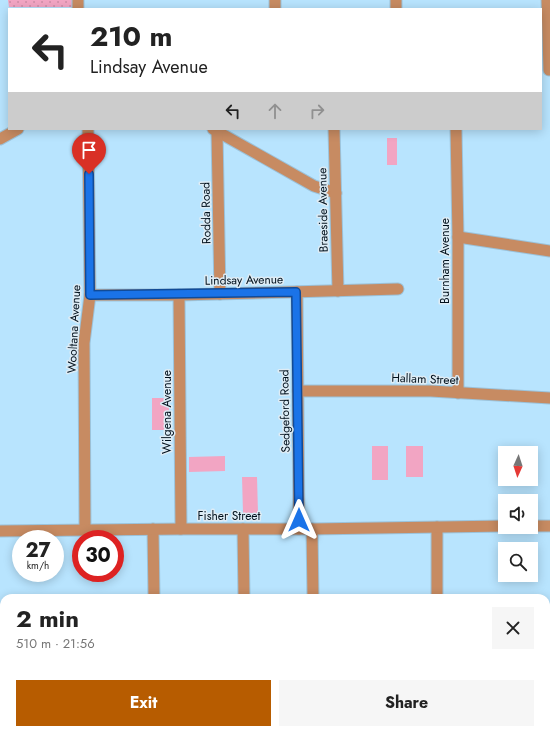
<!DOCTYPE html>
<meta charset="utf-8">
<style>
:root{--surface:#fff;--page:#f6f6f6;--text:#222;--muted:#767676;--accent:#b75c00}
body{margin:0;font-family:Jost,sans-serif;background:var(--page);color:var(--text);height:100vh;display:flex;flex-direction:column;font-size:15px;white-space:nowrap}
*{box-sizing:border-box;margin:0}
p{font-size:13px;color:var(--muted)}
.icon{flex:none;width:22px;height:22px;fill:none;stroke:currentColor;stroke-width:2;stroke-linecap:round;stroke-linejoin:round}
.map{position:relative;flex:1;overflow:hidden}
.side{position:absolute;left:0px;top:594px;width:550px;height:140px;display:flex;flex-direction:column;background:var(--surface);border-radius:12px 12px 0 0;box-shadow:0 2px 10px #0003}
.side>*{flex:none}
.top-card{position:absolute;left:8px;top:8px;width:534px;height:122px;border-radius:0px;box-shadow:0 2px 10px #0003;background:#fff;color:var(--text);overflow:hidden}
.needle{width:26px;rotate:183deg}
.controls{position:absolute;left:498px;top:446px;display:grid;gap:8px}
.controls a{display:grid;place-items:center;width:40px;height:40px;border-radius:0px;background:var(--surface);box-shadow:0 2px 10px #0003;font-size:20px}
.speed{position:absolute;left:12px;top:530px;display:flex;gap:8px;font-size:20px;font-weight:700;text-align:center}
.speed>*{display:grid;place-content:center;width:52px;height:52px;border-radius:50%;background:var(--surface);box-shadow:0 2px 10px #0003;line-height:1}
.speed small{font-size:10px;font-weight:400}
.speed .limit{border:6px solid #d22;background:#fff;color:#111}
.pin{position:absolute;display:grid;place-items:center;width:34px;height:34px;color:#fff;margin:-41px -17px;border-radius:50% 50% 50% 0;rotate:-45deg;box-shadow:0 0 4px #0007}
.pin .icon{rotate:45deg}
.me{position:absolute;width:44px;margin:-22px;rotate:0deg;stroke-linejoin:round;filter:drop-shadow(0 0 3px #0008)}
.turn{display:flex;align-items:center;gap:14px;height:84px;padding:0 16px;font-size:18px}
.turn .icon{width:52px;height:52px;stroke-width:2.5}
.turn b{display:block;font-size:28px;line-height:34px}
.lanes{display:flex;align-items:center;height:38px;padding:0 16px;background:#0003;justify-content:center;gap:20px;direction:ltr}
.lanes .off{opacity:.35}
.round{display:grid;place-items:center;flex:none;width:42px;height:42px;border-radius:0px;background:var(--page)}
.headline{display:flex;align-items:center;justify-content:space-between;height:68px;padding:0 16px}
h1{font-size:24px;font-weight:700;line-height:30px}
.action{display:flex;gap:8px;margin-top:auto;padding:8px 16px}
.action a{flex:1;height:46px;border-radius:0px;background:var(--accent);color:#fff;font-size:16px;font-weight:700;line-height:46px;text-align:center}
.action a+a{background:var(--page);color:var(--text)}
.map>svg:first-child{display:block}
</style>
<div class="map">
<svg width="550" height="734" viewBox="0 0 550 734">
<defs>
<pattern id="park-dots" width="8" height="8" patternUnits="userSpaceOnUse"><rect width="8" height="8" fill="#f2a5c3"/><path d="M2 2h.1M6 6h.1" fill="none" stroke="#ce8da7" stroke-width="1.8" stroke-linecap="round"/></pattern>
</defs>
<rect width="100%" height="100%" fill="#b8e4fe"/>
<polygon fill="url(#park-dots)" points="8,0 72,0 72,7 9,7"/>
<g fill="#f2a5c3">
<rect x="387" y="138" width="10" height="27"/>
<rect x="152" y="398" width="17" height="32"/>
<rect x="372" y="446" width="16" height="34"/>
<rect x="406" y="446" width="17" height="31"/>
<polygon points="225,456 225,471 189,472 189,457"/>
<polygon points="242,477 257,477 258,513 243,513"/>
</g>
<g fill="none" stroke-linecap="round" stroke-linejoin="round">
<g stroke="#9bc2da" stroke-width="13">
<g id="minor">
<polyline points="78,0 78,9"/>
<polyline points="275,0 275,9"/>
<polyline points="396,0 396,9"/>
<polyline points="547,0 549,70"/>
<polyline points="213,129 314,186 336,193"/>
<polyline points="334,129 338,291"/>
<polyline points="456,129 458,237 458,393"/>
<polyline points="217,132 220,294"/>
<polyline points="0,139 18,129"/>
<polyline points="458,237 550,251"/>
<polyline points="297,292 299,529"/>
<polyline points="90,295 179,295 398,289"/>
<polyline points="179,295 181,529"/>
<polyline points="298,391 431,391 550,398"/>
<polyline points="531,526 550,526"/>
<polyline points="437,527 437,598"/>
<polyline points="153,529 154,598"/>
<polyline points="243,529 244,598"/>
<polyline points="312,529 313,598"/>
<polyline points="85,530 84,343 90,295 88,129"/>
<polyline points="0,531 181,529 312,529 505,526"/>
<polyline points="0,726 4,726"/>
<polyline points="156,730 156,734"/>
<polyline points="314,730 315,734"/>
<polyline points="438,730 438,734"/>
<polyline points="48,734 48,730"/>
</g>
</g>
<use href="#minor" stroke="#c78b62" stroke-width="11"/>
</g>
<g fill="none" stroke-linecap="round" stroke-linejoin="round">
<g stroke="#114b97" stroke-width="10">
<polyline id="route" points="89,174 90,295 296,292 299,520"/>
</g>
<use href="#route" stroke="#1a73e8" stroke-width="7"/>
</g>
<g text-anchor="middle" dominant-baseline="central" stroke-width="3" stroke-linejoin="round" paint-order="stroke">
<g font-size="12" fill="#00101c" stroke="#deecf5">
<text transform="translate(323 210) rotate(-91)">Braeside Avenue</text>
<text transform="translate(206 213) rotate(-91)">Rodda Road</text>
<text transform="translate(445 261) rotate(-90)">Burnham Avenue</text>
<text transform="translate(244 280) rotate(-1)">Lindsay Avenue</text>
<text transform="translate(74 329) rotate(-87)">Wooltana Avenue</text>
<text transform="translate(425 379) rotate(2)">Hallam Street</text>
<text transform="translate(285 411) rotate(-91)">Sedgeford Road</text>
<text transform="translate(167 412) rotate(-90)">Wilgena Avenue</text>
<text x="229" y="516">Fisher Street</text>
</g>
</g>
</svg>
<div class="controls">
<a><svg class="needle" viewBox="-14 -14 28 28"><path d="M0-13l5 13h-10z" fill="#e53935"/><path d="M0 13l5-13h-10z" fill="#767676"/></svg></a>
<a><svg class="icon" aria-label="sound" viewBox="0 0 24 24"><path d="M4 9h4l5-4v14l-5-4H4zM17 9q2 3 0 6"/></svg></a>
<a><svg class="icon" aria-label="search" viewBox="0 0 24 24"><circle cx="10" cy="10" r="6"/><path d="M15 15l6 6"/></svg></a>
</div>
<div class="speed"><div>27<small>km/h</small></div><div class="limit">30</div></div>
<div class="pin" style="left:89px;top:174px;background:#d93025"><svg class="icon" aria-label="arrive" viewBox="0 0 24 24"><path d="M6 21V4h12l-3 4 3 4H6"/></svg></div>
<svg class="me" style="left:299px;top:520px" viewBox="-20 -20 40 40"><path d="M0-17L14 15 0 8-14 15z" fill="#1a73e8" stroke="#fff" stroke-width="4"/></svg>
<div class="top-card">
<div class="turn"><svg class="icon" aria-label="left" viewBox="0 0 24 24"><path d="M17 20v-9H6M10 6l-5 5 5 5"/></svg><div><b>210 m</b>Lindsay Avenue</div></div>
<div class="lanes"><svg class="icon" aria-label="left" viewBox="0 0 24 24"><path d="M17 20v-9H6M10 6l-5 5 5 5"/></svg><svg class="icon off" aria-label="ahead" viewBox="0 0 24 24"><path d="M12 20V5M6 11l6-6 6 6"/></svg><svg class="icon off" aria-label="right" viewBox="0 0 24 24"><path d="M7 20v-9h11M14 6l5 5-5 5"/></svg></div>
</div>
<section class="side">
<div class="headline"><div><h1>2 min</h1><p>510 m · 21:56</p></div><a class="round"><svg class="icon" aria-label="close" viewBox="0 0 24 24"><path d="M6 6l12 12M18 6L6 18"/></svg></a></div>
<div class="action"><a>Exit</a><a>Share</a></div>
</section>
</div>
